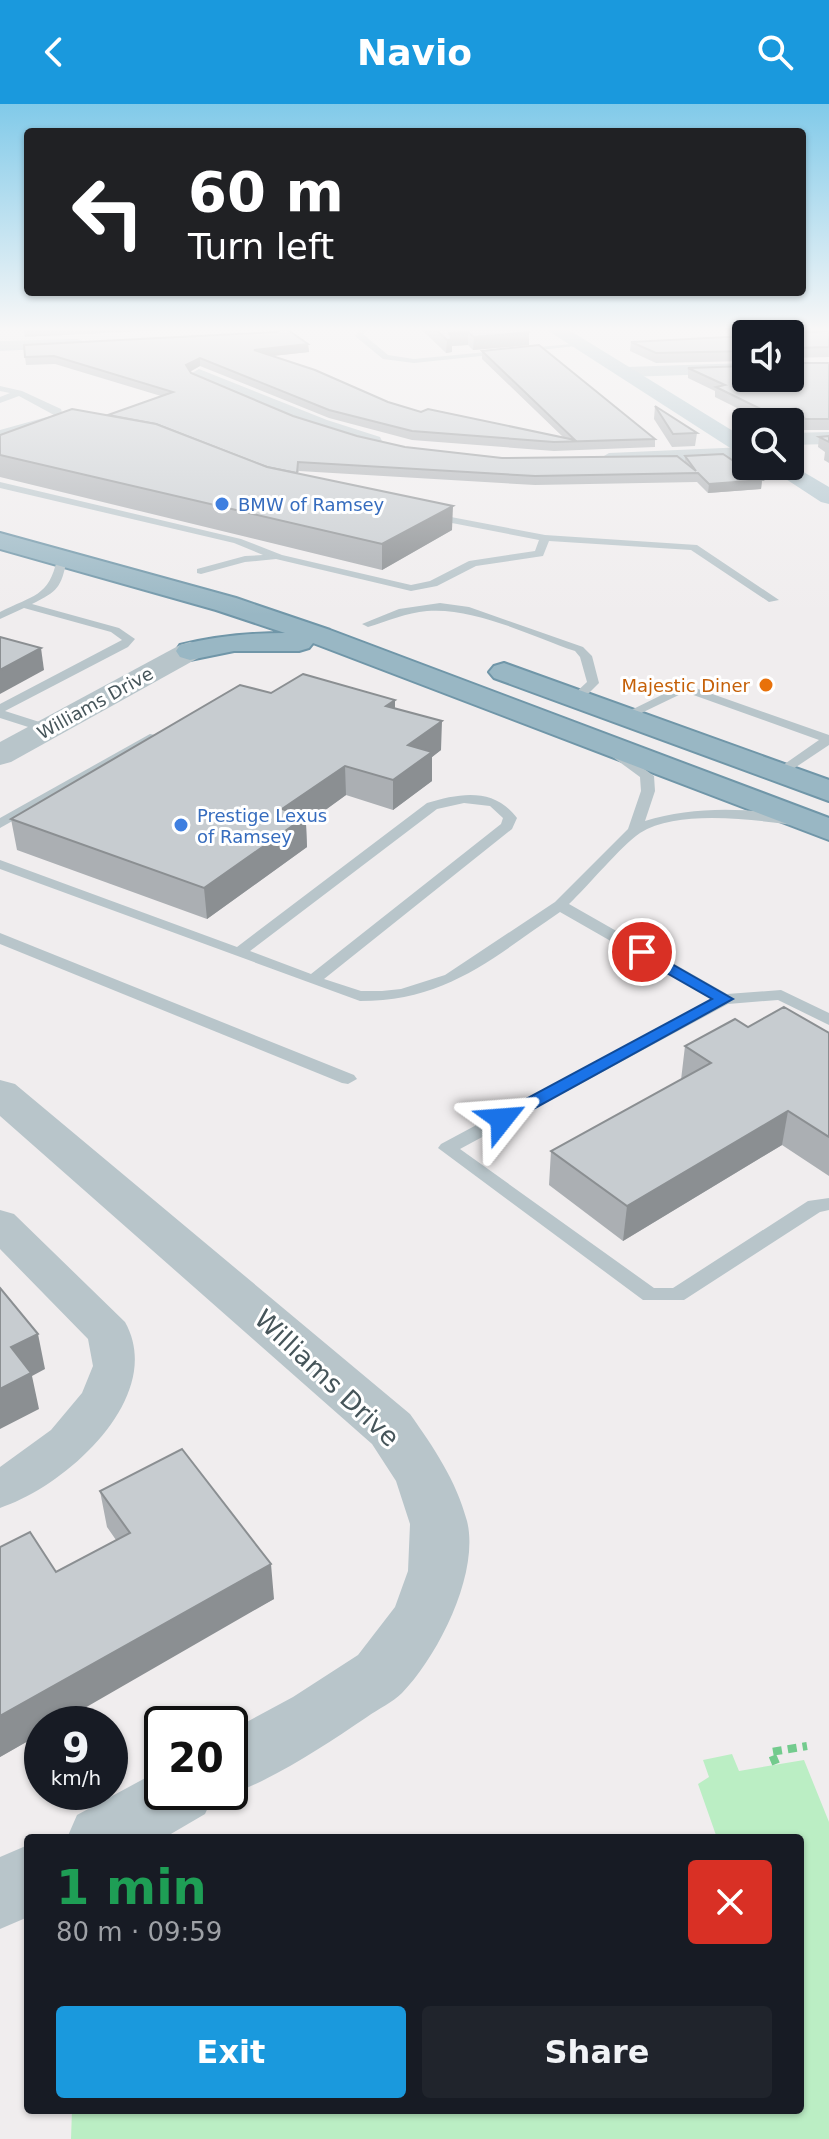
<!DOCTYPE html>
<meta charset="utf-8">
<style>
:root{--surface:#171b24;--page:#20242c;--text:#f1f3f6;--muted:#9ea1a6;--accent:#1a99dd}
body{margin:0;font-family:"DejaVu Sans",sans-serif;background:var(--page);color:var(--text);height:100vh;display:flex;flex-direction:column;font-size:30px;white-space:nowrap}
*{box-sizing:border-box;margin:0}
p{font-size:26px;color:var(--muted)}
.icon{flex:none;width:44px;height:44px;fill:none;stroke:currentColor;stroke-width:2;stroke-linecap:round;stroke-linejoin:round}
.map{position:relative;flex:1;overflow:hidden}
.drawer{position:absolute;left:24px;top:1730px;width:780px;height:280px;display:flex;flex-direction:column;background:var(--surface);border-radius:8px;box-shadow:0 2px 6px #0004}
.drawer>*{flex:none}
.top-card{position:absolute;left:24px;top:24px;width:782px;height:168px;border-radius:8px;box-shadow:0 2px 6px #0004;background:#202124;color:#fff;overflow:hidden}
.tools{position:absolute;left:732px;top:216px;display:grid;gap:16px}
.tools a{display:grid;place-items:center;width:72px;height:72px;border-radius:8px;background:var(--surface);box-shadow:0 2px 6px #0004;font-size:40px}
.speed{position:absolute;left:24px;top:1602px;display:flex;gap:16px;font-size:40px;font-weight:700;text-align:center}
.speed>*{display:grid;place-content:center;width:104px;height:104px;border-radius:50%;background:var(--surface);box-shadow:0 2px 6px #0004;line-height:1}
.speed small{font-size:20px;font-weight:400}
.speed .limit{border:4px solid #111;border-radius:12px;background:#fff;color:#111}
.pin{position:absolute;display:grid;place-items:center;width:68px;height:68px;color:#fff;margin:-34px;border:4px solid #fff;border-radius:50%;box-shadow:0 2px 8px #0007}
.me{position:absolute;width:88px;margin:-44px;rotate:62deg;stroke-linejoin:round;filter:drop-shadow(0 0 6px #0008)}
.turn{display:flex;align-items:center;gap:28px;height:168px;padding:0 32px;font-size:36px}
.turn .icon{width:104px;height:104px;stroke-width:2.5}
.turn b{display:block;font-size:56px;line-height:68px}
.round{display:grid;place-items:center;flex:none;width:84px;height:84px;border-radius:8px;background:var(--page)}
.summary{display:flex;align-items:center;justify-content:space-between;height:136px;padding:0 32px}
h1{font-size:48px;font-weight:700;line-height:60px;color:#1e9e55}
.action{display:flex;gap:16px;margin-top:auto;padding:16px 32px}
.action a{flex:1;height:92px;border-radius:8px;background:var(--accent);color:#fff;font-size:32px;font-weight:700;line-height:92px;text-align:center}
.action a+a{background:var(--page);color:var(--text)}
header{display:flex;justify-content:space-between;align-items:center;height:104px;padding:0 32px;background:var(--accent);color:#fff;font-size:36px;font-weight:700}
.map>svg:first-child{display:block}
</style>
<header><svg class="icon" aria-label="back" viewBox="0 0 24 24"><path d="M15 5l-7 7 7 7"/></svg>Navio<svg class="icon" aria-label="search" viewBox="0 0 24 24"><circle cx="10" cy="10" r="6"/><path d="M15 15l6 6"/></svg></header>
<div class="map">
<svg width="829" height="2035" viewBox="0 0 829 2035">
<rect width="100%" height="100%" fill="#f0edee"/>
<polygon fill="#bbeec4" points="732,1650 739,1667 804,1656 829,1718 829,2035 71,2035 72,2006 800,2006 800,1734 717,1734 698,1680 709,1673 703,1656"/>
<g fill="none" stroke-linecap="round" stroke-linejoin="round">
<g stroke="#7096a8" stroke-width="4">
<g id="trunk">
<path d="M0,429L236,494L330,526L829,714V736L313,539L309,544L299,547H234L190,556L180,553L176,547L180,541C216,532 249,529 285,529L216,506L0,445Z"/>
<polygon points="504,559 829,676 829,697 494,574 489,568 494,562"/>
</g>
</g>
<polyline stroke="#73cb8d" stroke-width="8" stroke-dasharray="9 6" stroke-linecap="butt" points="776,1660 771,1648 807,1642"/>
<g fill="#b8c5ca" fill-rule="evenodd">
<polygon points="360,226 369,226 363,230 388,251 414,255 582,239 586,241 414,259 383,255 355,232"/>
<polygon points="0,282 22,287 61,305 63,312 0,332 0,326 54,311 19,292 0,299 0,293 10,289 0,287"/>
<polygon points="0,378 241,435 282,451 411,481 430,477 469,457 535,447 539,436 426,414 426,410 430,409 545,431 697,441 779,496 769,498 691,446 549,437 543,452 476,462 437,482 411,487 276,455 245,458 201,470 197,469 197,465 245,452 263,451 234,439 0,384"/>
<path d="M62,452L67,455C61,484 58,487 32,500L119,524L135,535L128,543L5,607L52,622V628L47,629L0,614V600L122,536L111,528L24,504L0,515V508C33,491 49,493 57,455Z"/>
<path d="M440,499L469,503L583,543L592,552L599,579L581,597H573V591L587,578L580,553L575,547C531,532 474,503 427,507C406,509 388,517 368,523L362,520L399,505Z"/>
<polygon points="684,580 829,631 829,641 781,673 776,672 776,666 819,636 685,588 629,615 619,612"/>
<polygon points="150,630 155,631 155,637 0,724 0,714"/>
<path d="M615,644L654,672L655,687L645,717C693,702 751,703 800,714L802,717L795,721C753,716 678,705 640,729C621,742 588,782 569,800L727,890L781,886L829,909V921L778,896L728,900L460,1045L654,1184H673L808,1097L829,1094V1106L820,1108L684,1196H643L438,1044L441,1040L712,895L560,808C492,854 447,897 360,897L0,765V756L237,843L427,699C460,689 494,683 517,714L512,725L324,875L361,887H382L401,885L445,871L555,798L628,725L641,687L640,673L610,651V645ZM464,699L490,702L503,714L501,720L311,870L250,847L437,705Z"/>
<polygon points="0,829 354,971 357,975 348,980 342,979 0,840"/>
</g>
<g fill="#b8c5ca" fill-rule="evenodd">
<polygon points="77,235 83,237 83,243 0,247 0,237"/>
<polygon points="746,259 746,269 626,273 618,268 626,263"/>
<polygon points="199,265 327,316 380,333 382,337 373,343 313,324 193,274 190,270"/>
<polygon points="829,328 829,340 790,341 790,329"/>
<polygon points="746,343 746,355 609,361 599,355 609,349"/>
<path d="M0,1106L14,1110L125,1218C167,1293 65,1383 0,1404V1363L51,1326L82,1289L93,1262L88,1235L0,1145Z"/>
</g>
<g fill="#b8c5ca" fill-rule="evenodd">
<polygon points="190,538 200,541 204,547 200,553 11,658 0,661 0,638 180,541"/>
<path d="M0,976L15,980L410,1310C434,1344 456,1376 467,1417C480,1469 438,1552 402,1589C393,1598 378,1605 367,1613C324,1642 279,1672 230,1691L222,1688H230V1627L293,1593L358,1551L395,1503L408,1467L410,1420L396,1377L372,1340L0,1012Z"/>
<polygon points="162,1665 162,1688 215,1688 205,1710 164,1734 67,1734 77,1711"/>
<polygon points="28,1741 28,1813 0,1825 0,1753"/>
</g>
<g fill="#adc3cc" fill-rule="evenodd">
<polygon points="547,226 569,226 746,335 746,351 738,349"/>
<polygon points="790,360 829,383 829,400 821,398 766,362"/>
</g>
<use href="#trunk" fill="#99b7c4" fill-rule="evenodd"/>
</g>
<g fill="#abafb3">
<polygon points="24,226 165,226 25,233"/>
<polygon points="422,226 527,226 529,241 473,246 468,241 452,242 452,248 446,249"/>
<polygon points="808,226 829,226 829,253 790,254 790,230 814,228"/>
<polygon points="746,232 746,257 656,259 630,247 631,238"/>
<polygon points="308,240 309,248 272,252 388,298 421,308 563,333 482,255 482,247 655,335 655,343 554,347 412,336 329,314 200,262 190,268 293,312 357,332 405,343 502,354 685,358 685,352 762,376 761,385 708,389 697,378 535,381 299,367 298,369 452,426 382,466 0,373 0,331 108,311 161,292 55,260 26,261 25,253"/>
<polygon points="829,259 829,326 803,326 794,314 765,318 715,293 715,287 688,274 688,264"/>
<polygon points="655,302 697,329 695,342 672,343 654,315"/>
<polygon points="829,332 829,359 824,356 825,348 818,343 819,333"/>
<polygon points="271,589 395,604 441,646 432,653 432,677 393,706 346,691 306,720 307,743 207,815 17,746 11,715"/>
<polygon points="748,923 829,929 829,1072 782,1041 623,1137 549,1081 551,1047 681,976 685,942"/>
<polygon points="100,1387 274,1495 42,1620 42,1629 0,1653 0,1443 56,1468 116,1436 107,1423"/>
</g>
<g fill="#8b8f92">
<polygon points="468,228 468,241 452,242 452,248 446,249 447,236 449,229"/>
<polygon points="529,228 529,241 473,246 474,233"/>
<polygon points="308,240 309,248 254,254 254,246"/>
<polygon points="200,254 200,262 187,269 186,261"/>
<polygon points="796,304 794,314 766,318 767,308"/>
<polygon points="762,376 761,385 708,389 709,380"/>
<polygon points="453,402 452,426 382,466 382,440"/>
<polygon points="41,544 44,566 0,590 0,566"/>
<polygon points="395,596 395,624 386,602"/>
<polygon points="442,617 441,646 432,653 432,677 393,706 393,676 408,641"/>
<polygon points="345,662 346,691 306,720 307,743 207,815 204,784 282,705"/>
<polygon points="788,1007 782,1041 623,1137 627,1102"/>
<polygon points="38,1230 45,1265 32,1272 39,1305 0,1325 0,1285 11,1243"/>
<polygon points="271,1460 274,1495 57,1620 42,1620 42,1629 0,1653 0,1612"/>
</g>
<g fill="#c7ccd0" stroke="#8b8f92" stroke-width="2">
<polygon points="280,226 288,226 308,240 254,246 315,266 388,298 421,308 428,305 575,336 482,247 539,241 655,335 554,338 412,327 329,306 200,254 186,261 191,269 293,312 357,332 405,343 502,354 677,352 696,367 685,352 723,350 762,376 709,380 698,369 535,372 298,358 297,369 267,363 156,320 108,311 173,288 54,252 25,253 24,241 276,228"/>
<polygon points="436,226 527,226 529,228 474,233 468,228 449,229 452,235 447,236"/>
<polygon points="829,227 829,243 791,244 790,246 790,230 777,230"/>
<polygon points="746,232 746,247 656,249 631,238"/>
<polygon points="790,259 829,259 829,315 805,315 796,304 767,308 716,283 725,281 688,264 746,262 746,274 790,274"/>
<polygon points="655,302 697,329 673,330"/>
<polygon points="72,305 156,320 267,363 453,402 382,440 0,351 0,331"/>
<polygon points="829,332 829,338 819,333"/>
<polygon points="0,533 41,544 0,566"/>
<polygon points="303,570 395,596 386,602 442,617 408,641 432,648 393,676 345,662 282,705 305,713 204,784 11,715 240,581 271,589"/>
<polygon points="784,903 829,929 829,1033 788,1007 627,1102 551,1047 711,959 685,942 735,915 748,923"/>
<polygon points="0,1184 38,1230 11,1243 31,1269 0,1285"/>
<polygon points="182,1345 271,1460 0,1612 0,1443 30,1428 56,1468 130,1429 100,1387"/>
</g>
<linearGradient id="sky" x2="0" y2="1"><stop stop-color="#81cae9"/><stop offset="0.44" stop-color="#f8f7f7"/><stop offset="1" stop-color="#f8f7f7" stop-opacity="0"/></linearGradient>
<rect width="829" height="511" fill="url(#sky)"/>
<polygon fill="#1a73e8" stroke="#114b97" stroke-width="2" points="642,843 733,895 508,1019 496,1019 493,1015 496,1011 712,895 637,852 634,848"/>
<g fill="#3f7fe0" stroke="#fff" stroke-width="3">
<circle cx="222" cy="400" r="8"/>
<circle cx="181" cy="721" r="8"/>
</g>
<circle fill="#e8710a" stroke="#fff" stroke-width="3" cx="766" cy="581" r="8"/>
<g text-anchor="middle" dominant-baseline="central" stroke-width="6" stroke-linejoin="round" paint-order="stroke">
<g font-size="18" fill="#366cbe" stroke="#fff" text-anchor="start">
<text x="238" y="400">BMW of Ramsey</text>
<text x="197" y="711">Prestige Lexus<tspan x="197" dy="21">of Ramsey</tspan></text>
</g>
<g font-size="18" fill="#c56008" stroke="#fff" text-anchor="end">
<text x="750" y="581">Majestic Diner</text>
</g>
<g font-size="18" fill="#46555a" stroke="#fff">
<text transform="translate(95 599) rotate(-29)">Williams Drive</text>
</g>
<g font-size="26" fill="#46555a" stroke="#fff">
<text transform="translate(327 1274) rotate(43)">Williams Drive</text>
</g>
</g>
</svg>
<div class="tools">
<a><svg class="icon" aria-label="sound" viewBox="0 0 24 24"><path d="M4 9h4l5-4v14l-5-4H4zM17 9q2 3 0 6"/></svg></a>
<a><svg class="icon" aria-label="search" viewBox="0 0 24 24"><circle cx="10" cy="10" r="6"/><path d="M15 15l6 6"/></svg></a>
</div>
<div class="speed"><div>9<small>km/h</small></div><div class="limit">20</div></div>
<div class="pin" style="left:642px;top:848px;background:#d93025"><svg class="icon" aria-label="arrive" viewBox="0 0 24 24"><path d="M6 21V4h12l-3 4 3 4H6"/></svg></div>
<svg class="me" style="left:502px;top:1015px" viewBox="-20 -20 40 40"><path d="M0-17L14 15 0 8-14 15z" fill="#1a73e8" stroke="#fff" stroke-width="4"/></svg>
<div class="top-card">
<div class="turn"><svg class="icon" aria-label="left" viewBox="0 0 24 24"><path d="M17 20v-9H6M10 6l-5 5 5 5"/></svg><div><b>60 m</b>Turn left</div></div>
</div>
<section class="drawer">
<div class="summary"><div><h1>1 min</h1><p>80 m · 09:59</p></div><a class="round" style="background:#d93025;color:#fff"><svg class="icon" aria-label="close" viewBox="0 0 24 24"><path d="M6 6l12 12M18 6L6 18"/></svg></a></div>
<div class="action"><a>Exit</a><a>Share</a></div>
</section>
</div>
